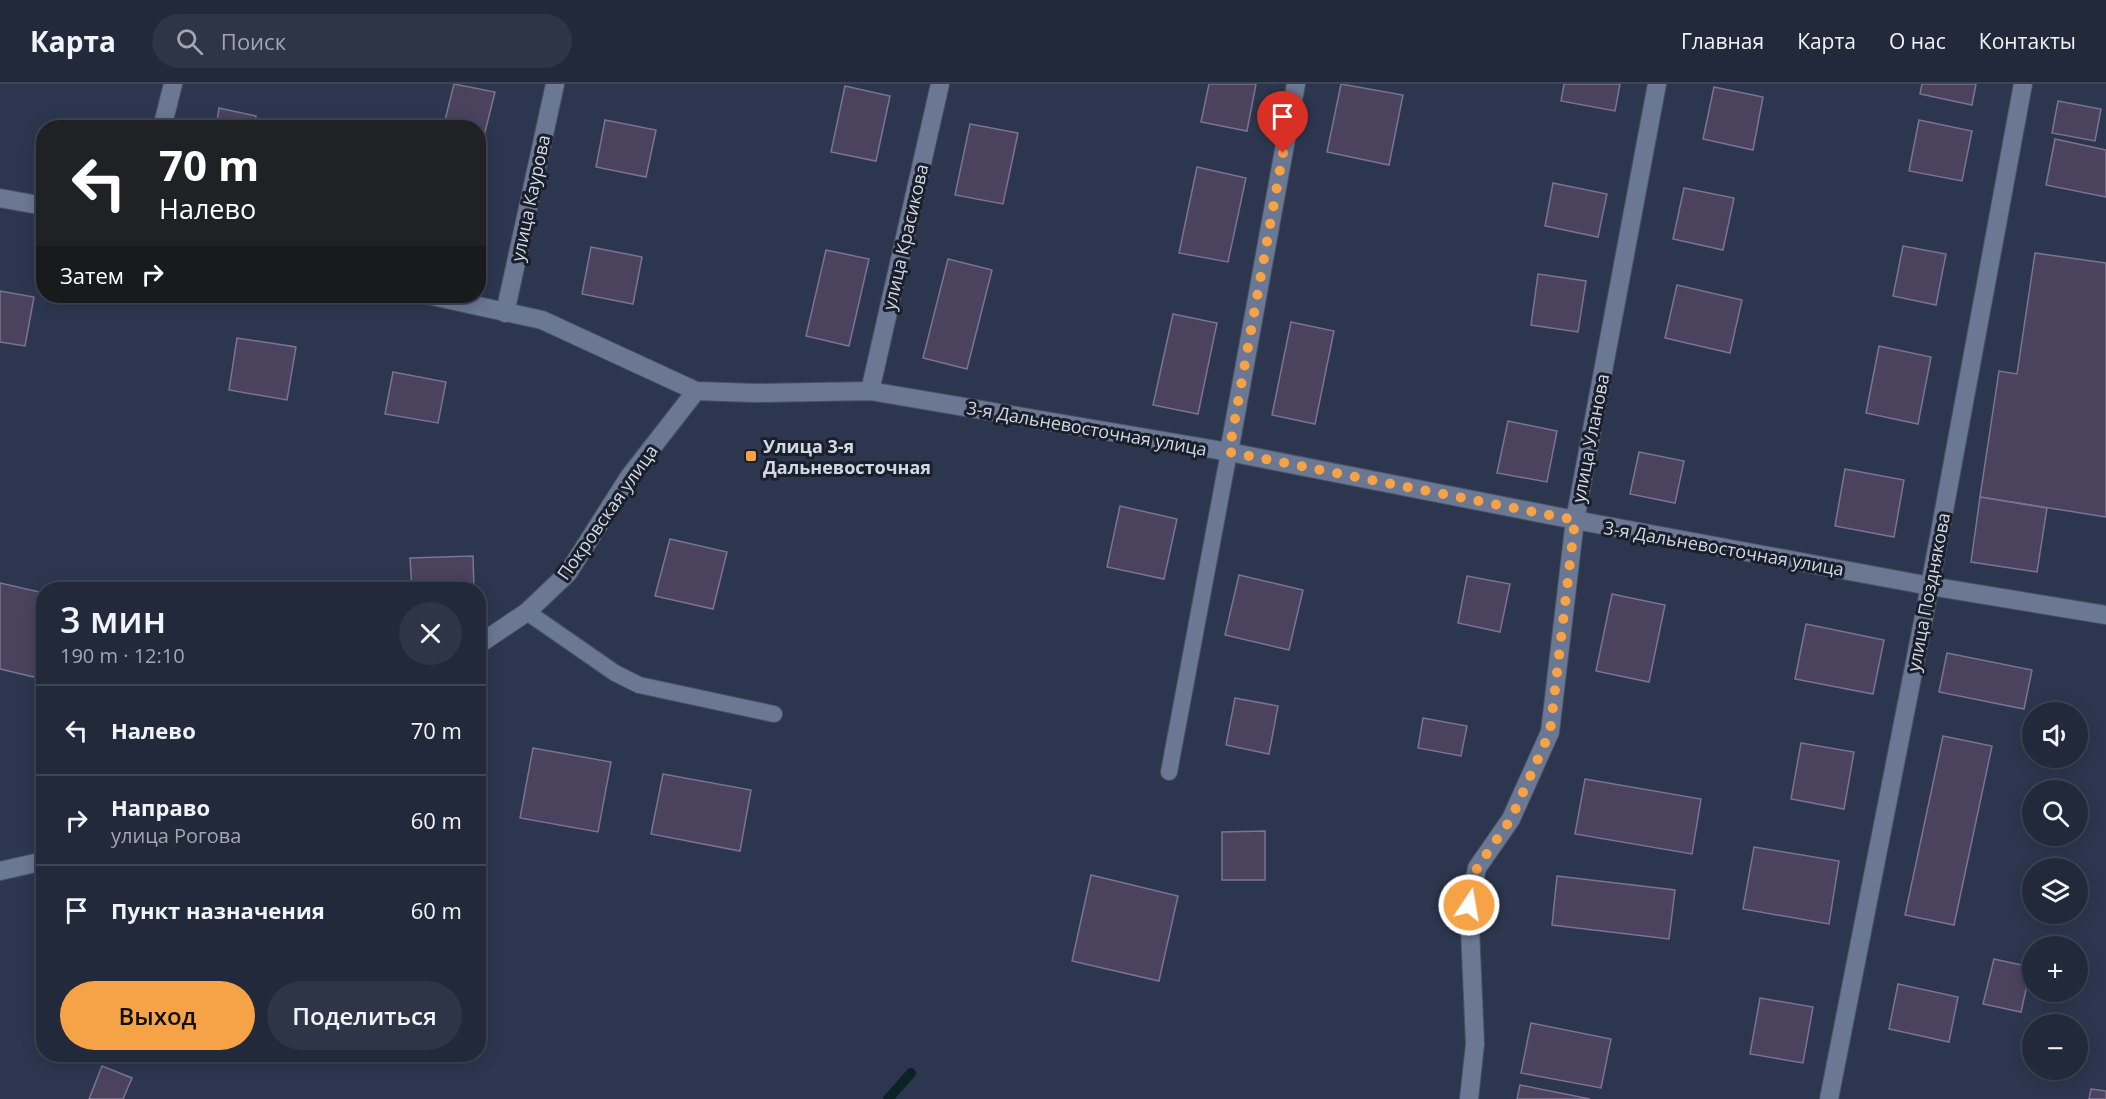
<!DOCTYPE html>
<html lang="ru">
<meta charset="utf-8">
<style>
:root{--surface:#21293b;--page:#2d3546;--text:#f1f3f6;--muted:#a2a6af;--line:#3e4555;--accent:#f6a247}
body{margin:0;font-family:"Open Sans",sans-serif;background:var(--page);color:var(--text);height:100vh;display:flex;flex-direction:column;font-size:22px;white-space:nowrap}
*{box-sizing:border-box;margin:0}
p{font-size:20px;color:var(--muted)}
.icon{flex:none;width:33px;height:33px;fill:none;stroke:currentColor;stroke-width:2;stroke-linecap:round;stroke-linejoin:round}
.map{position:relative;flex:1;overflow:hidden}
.side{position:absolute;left:36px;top:498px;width:450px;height:480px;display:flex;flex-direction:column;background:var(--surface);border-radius:24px;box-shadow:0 3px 15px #0003,0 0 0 2px var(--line)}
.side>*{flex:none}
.top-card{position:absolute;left:36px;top:36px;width:450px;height:183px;border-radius:24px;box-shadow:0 3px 15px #0003,0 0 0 2px var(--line);background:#202124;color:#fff;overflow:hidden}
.fabs{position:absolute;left:2022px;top:618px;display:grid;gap:12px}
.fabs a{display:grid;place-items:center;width:66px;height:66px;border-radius:50%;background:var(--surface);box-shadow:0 3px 15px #0003,0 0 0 2px var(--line);font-size:30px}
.pin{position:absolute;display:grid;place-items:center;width:51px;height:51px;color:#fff;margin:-62px -26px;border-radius:50% 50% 50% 0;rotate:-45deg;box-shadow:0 0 6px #0007}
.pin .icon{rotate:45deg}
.me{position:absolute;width:66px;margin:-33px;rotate:12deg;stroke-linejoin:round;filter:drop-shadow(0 0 4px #0008)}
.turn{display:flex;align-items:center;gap:21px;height:126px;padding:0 24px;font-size:27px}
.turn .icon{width:78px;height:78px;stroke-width:2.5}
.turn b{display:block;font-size:42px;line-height:51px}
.then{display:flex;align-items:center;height:57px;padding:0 24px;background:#0003;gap:12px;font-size:22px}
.round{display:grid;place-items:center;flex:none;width:63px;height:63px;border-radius:32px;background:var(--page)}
.head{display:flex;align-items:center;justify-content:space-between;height:102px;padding:0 24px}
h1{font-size:36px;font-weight:600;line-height:45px}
.cta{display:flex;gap:12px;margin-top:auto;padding:12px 24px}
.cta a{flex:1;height:69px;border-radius:36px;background:var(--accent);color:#111;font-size:24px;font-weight:600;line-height:69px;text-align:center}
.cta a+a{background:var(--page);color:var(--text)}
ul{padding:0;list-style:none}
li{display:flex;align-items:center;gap:18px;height:90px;padding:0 24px;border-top:2px solid var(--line)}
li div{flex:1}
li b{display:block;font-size:22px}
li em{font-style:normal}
header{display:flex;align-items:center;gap:36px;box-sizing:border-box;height:84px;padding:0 30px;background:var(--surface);border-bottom:2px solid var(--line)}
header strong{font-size:28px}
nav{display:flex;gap:33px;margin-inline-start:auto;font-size:21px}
.search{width:420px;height:54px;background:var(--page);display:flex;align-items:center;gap:15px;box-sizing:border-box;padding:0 21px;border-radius:33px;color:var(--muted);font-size:22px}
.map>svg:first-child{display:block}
</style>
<header>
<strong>Карта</strong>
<div class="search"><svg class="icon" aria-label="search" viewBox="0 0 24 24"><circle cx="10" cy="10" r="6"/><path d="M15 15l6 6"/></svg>Поиск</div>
<nav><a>Главная</a><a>Карта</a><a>О нас</a><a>Контакты</a></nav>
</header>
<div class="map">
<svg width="2106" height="1015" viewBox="0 0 2106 1015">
<rect width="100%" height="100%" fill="#2c374f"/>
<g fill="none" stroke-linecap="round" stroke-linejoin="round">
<polyline stroke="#0b2324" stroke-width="10" points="888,1015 911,989"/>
</g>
<g fill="#4b435e" stroke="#7b7390" stroke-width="1.5">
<polygon points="454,0 495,8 481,64 478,63 478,44 443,44"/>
<polygon points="1209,0 1256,0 1247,47 1201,38"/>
<polygon points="1341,0 1403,11 1389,81 1327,68"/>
<polygon points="1564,0 1620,0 1615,27 1561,17"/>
<polygon points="1922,0 1976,0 1972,21 1920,10"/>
<polygon points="845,2 890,12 876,77 831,68"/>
<polygon points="1714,3 1763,13 1753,66 1703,55"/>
<polygon points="2058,17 2101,25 2095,57 2052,49"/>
<polygon points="219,24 256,32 254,44 216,44"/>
<polygon points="605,36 656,46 646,93 596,83"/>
<polygon points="1919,36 1972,47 1962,97 1909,87"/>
<polygon points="970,40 1018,49 1003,120 955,111"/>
<polygon points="2055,55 2106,66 2106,113 2046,101"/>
<polygon points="1197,83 1246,94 1228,178 1179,169"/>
<polygon points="1553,99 1607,110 1598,153 1545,142"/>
<polygon points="1684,104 1734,114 1723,166 1673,155"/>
<polygon points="1903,162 1946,170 1936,221 1893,212"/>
<polygon points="591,163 642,173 633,220 582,210"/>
<polygon points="826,166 869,175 849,262 806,252"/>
<polygon points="2035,169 2106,179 2106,433 1980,413 1999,287 2017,290"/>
<polygon points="948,175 992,186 967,285 923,274"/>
<polygon points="1538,190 1586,197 1578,248 1531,241"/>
<polygon points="1677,201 1742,216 1730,269 1665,254"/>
<polygon points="0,207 34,213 25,262 0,258"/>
<polygon points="1173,230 1217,239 1198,330 1153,321"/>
<polygon points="1291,238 1334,247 1315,340 1272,331"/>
<polygon points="237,254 296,263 287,316 229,306"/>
<polygon points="1879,262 1931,273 1918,340 1866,329"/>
<polygon points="393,288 446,298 438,339 385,330"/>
<polygon points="1508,337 1557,347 1547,398 1497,389"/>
<polygon points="1639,368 1684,377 1675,419 1630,410"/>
<polygon points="1845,385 1904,396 1894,453 1835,442"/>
<polygon points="1980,413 2047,424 2037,488 1971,478"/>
<polygon points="1120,422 1177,435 1164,495 1107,483"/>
<polygon points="670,455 727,468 713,525 655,512"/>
<polygon points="473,472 474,506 412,506 410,474"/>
<polygon points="1239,491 1303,506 1289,566 1225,551"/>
<polygon points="1467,492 1510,500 1500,548 1458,539"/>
<polygon points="0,499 44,509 44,552 34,593 0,585"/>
<polygon points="1612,510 1665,521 1649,598 1596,587"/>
<polygon points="1806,540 1884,556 1873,610 1795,595"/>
<polygon points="1947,569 2032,586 2024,625 1939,608"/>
<polygon points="1235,614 1278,622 1269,670 1226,661"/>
<polygon points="1423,634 1467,642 1461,672 1418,664"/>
<polygon points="1943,652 1992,662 1954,841 1905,831"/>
<polygon points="1801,659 1854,668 1844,725 1791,715"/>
<polygon points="533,664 611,678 598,748 520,734"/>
<polygon points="663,690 751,706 740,767 651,750"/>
<polygon points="1585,695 1701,715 1692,770 1575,750"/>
<polygon points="1265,747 1265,796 1222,796 1222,748"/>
<polygon points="1754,763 1839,777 1829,840 1743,825"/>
<polygon points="1091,791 1178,812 1159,897 1072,877"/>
<polygon points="1557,792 1675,806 1669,855 1552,841"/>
<polygon points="1994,875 2031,883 2021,928 1983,920"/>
<polygon points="1898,900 1958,913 1949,958 1889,945"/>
<polygon points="1760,914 1813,923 1803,979 1750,970"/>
<polygon points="1531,939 1611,955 1601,1004 1521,989"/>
<polygon points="102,982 132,994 123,1015 89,1015"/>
<polygon points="1520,1001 1590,1015 1517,1015"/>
<polygon points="2091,1005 2106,1007 2106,1015 2089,1015"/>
</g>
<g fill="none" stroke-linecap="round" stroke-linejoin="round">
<g stroke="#495266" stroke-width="18">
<g id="lane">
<polyline points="527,528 615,589 639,601 774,630"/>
<polyline points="1169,688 1229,368"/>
</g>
</g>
<g stroke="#495266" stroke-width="20">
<g id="street">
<polyline points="162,44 173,0"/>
<polyline points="0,114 44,122"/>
<polyline points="432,212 542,236 696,307 755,309 870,307 1229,368 1575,436 1930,502 2106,531"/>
<polyline points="505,229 555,0"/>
<polyline points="870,307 940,0"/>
<polyline points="1229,368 1296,0"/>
<polyline points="478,561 527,528 568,489 629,393 696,307"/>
<polyline points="0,787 44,777"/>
<polyline points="1469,1015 1475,960 1469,821 1477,784 1511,735 1550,648 1575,436 1657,0"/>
<polyline points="1829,1015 1930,502 2023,0"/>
</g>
</g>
<use href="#lane" stroke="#6b7893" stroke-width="16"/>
<use href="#street" stroke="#6b7893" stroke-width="18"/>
</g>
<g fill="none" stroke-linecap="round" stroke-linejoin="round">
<polyline stroke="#f6a247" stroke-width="10" stroke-dasharray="0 18" points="1283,69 1229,368 1575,436 1550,648 1511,735 1477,784 1469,821"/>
</g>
<rect fill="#f6a247" stroke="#1a1f29" stroke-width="2" x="745" y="366" width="12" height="12" rx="3"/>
<g text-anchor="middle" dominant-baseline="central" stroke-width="6" stroke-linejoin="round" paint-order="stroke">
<g font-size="18" fill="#d1d8e8" stroke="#1a1f29">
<text transform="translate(530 114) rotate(-78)">улица Каурова</text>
<text transform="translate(905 153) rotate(-77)">улица Красикова</text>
<text transform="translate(1087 344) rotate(10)">3-я Дальневосточная улица</text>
<text transform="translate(1590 354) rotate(-79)">улица Уланова</text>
<text transform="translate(607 428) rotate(-55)">Покровская улица</text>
<text transform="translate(1724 464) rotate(10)">3-я Дальневосточная улица</text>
<text transform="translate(1928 508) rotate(-79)">улица Позднякова</text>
</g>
<g font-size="18" font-weight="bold" fill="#d1d8e8" stroke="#1a1f29" text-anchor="start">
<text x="763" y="362">Улица 3-я<tspan x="763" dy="21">Дальневосточная</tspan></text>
</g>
</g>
</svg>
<div class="fabs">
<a><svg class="icon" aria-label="sound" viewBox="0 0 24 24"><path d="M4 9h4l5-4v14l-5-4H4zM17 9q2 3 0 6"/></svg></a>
<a><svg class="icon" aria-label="search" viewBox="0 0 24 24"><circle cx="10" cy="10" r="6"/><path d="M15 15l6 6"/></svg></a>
<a><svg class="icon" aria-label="layers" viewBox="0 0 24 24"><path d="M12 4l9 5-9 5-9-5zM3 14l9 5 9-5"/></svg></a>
<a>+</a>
<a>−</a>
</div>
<div class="pin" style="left:1283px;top:69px;background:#d93025"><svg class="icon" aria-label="arrive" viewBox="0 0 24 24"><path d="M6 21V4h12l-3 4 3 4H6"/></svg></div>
<svg class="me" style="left:1469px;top:821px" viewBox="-20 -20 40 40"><circle r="17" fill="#f6a247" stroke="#fff" stroke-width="3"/><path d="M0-11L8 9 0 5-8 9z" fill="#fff"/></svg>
<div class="top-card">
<div class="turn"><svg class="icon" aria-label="left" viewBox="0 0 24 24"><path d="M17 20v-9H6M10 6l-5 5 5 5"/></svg><div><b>70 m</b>Налево</div></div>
<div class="then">Затем<svg class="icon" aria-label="right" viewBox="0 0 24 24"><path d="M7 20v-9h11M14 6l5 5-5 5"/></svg></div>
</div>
<section class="side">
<div class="head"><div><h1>3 мин</h1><p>190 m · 12:10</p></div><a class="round"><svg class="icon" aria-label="close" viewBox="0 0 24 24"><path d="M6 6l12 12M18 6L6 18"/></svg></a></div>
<ul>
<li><svg class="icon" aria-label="left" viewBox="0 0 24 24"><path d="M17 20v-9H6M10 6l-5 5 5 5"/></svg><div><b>Налево</b></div><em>70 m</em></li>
<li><svg class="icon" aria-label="right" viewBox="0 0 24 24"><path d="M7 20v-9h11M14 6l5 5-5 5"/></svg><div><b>Направо</b><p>улица Рогова</p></div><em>60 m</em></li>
<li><svg class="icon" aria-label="arrive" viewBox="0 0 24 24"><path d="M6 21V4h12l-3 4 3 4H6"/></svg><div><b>Пункт назначения</b></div><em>60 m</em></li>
</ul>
<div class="cta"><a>Выход</a><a>Поделиться</a></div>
</section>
</div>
